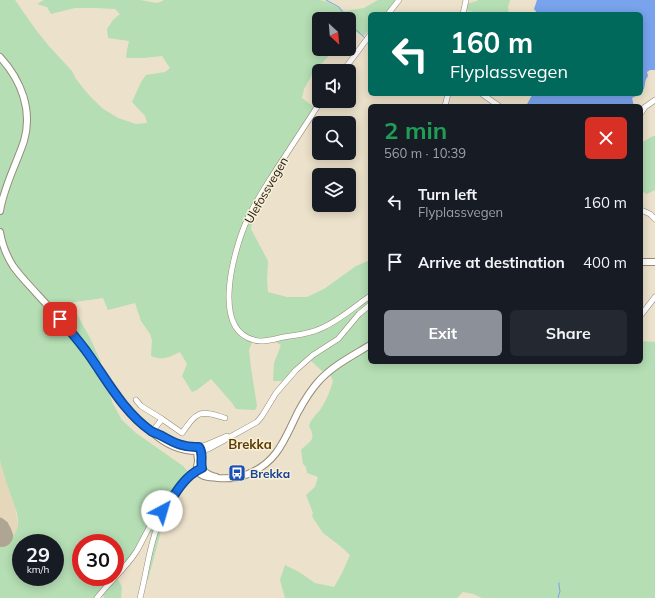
<!DOCTYPE html>
<meta charset="utf-8">
<style>
:root{--surface:#171b24;--page:#242831;--text:#f1f3f6;--muted:#9ea1a6;--accent:#8c9099}
body{margin:0;font-family:Mulish,sans-serif;background:var(--page);color:var(--text);height:100vh;display:flex;flex-direction:column;font-size:15px;white-space:nowrap}
*{box-sizing:border-box;margin:0}
p{font-size:13px;color:var(--muted)}
.icon{flex:none;width:22px;height:22px;fill:none;stroke:currentColor;stroke-width:2;stroke-linecap:round;stroke-linejoin:round}
.map{position:relative;flex:1;overflow:hidden}
.drawer{position:absolute;left:368px;top:104px;width:275px;height:260px;display:flex;flex-direction:column;background:var(--surface);border-radius:6px;box-shadow:0 2px 10px #0003}
.drawer>*{flex:none}
.banner{position:absolute;left:368px;top:12px;width:275px;height:84px;border-radius:6px;box-shadow:0 2px 10px #0003;background:#00695c;color:#fff;overflow:hidden}
.needle{width:26px;rotate:154deg}
.tools{position:absolute;left:312px;top:12px;display:grid;gap:8px}
.tools a{display:grid;place-items:center;width:44px;height:44px;border-radius:6px;background:var(--surface);box-shadow:0 2px 10px #0003;font-size:20px}
.speed{position:absolute;left:12px;top:534px;display:flex;gap:8px;font-size:20px;font-weight:700;text-align:center}
.speed>*{display:grid;place-content:center;width:52px;height:52px;border-radius:50%;background:var(--surface);box-shadow:0 2px 10px #0003;line-height:1}
.speed small{font-size:10px;font-weight:400}
.speed .limit{border:6px solid #d22;background:#fff;color:#111}
.pin{position:absolute;display:grid;place-items:center;width:34px;height:34px;color:#fff;margin:-17px;border-radius:8px;box-shadow:0 2px 6px #0006}
.me{position:absolute;width:44px;margin:-22px;rotate:39deg;stroke-linejoin:round;filter:drop-shadow(0 0 3px #0008)}
.turn{display:flex;align-items:center;gap:14px;height:84px;padding:0 16px;font-size:18px}
.turn .icon{width:52px;height:52px;stroke-width:2.5}
.turn b{display:block;font-size:28px;line-height:34px}
.round{display:grid;place-items:center;flex:none;width:42px;height:42px;border-radius:6px;background:var(--page)}
.summary{display:flex;align-items:center;justify-content:space-between;height:68px;padding:0 16px}
h1{font-size:24px;font-weight:700;line-height:30px;color:#1e9e55}
.cta{display:flex;gap:8px;margin-top:auto;padding:8px 16px}
.cta a{flex:1;height:46px;border-radius:6px;background:var(--accent);color:#fff;font-size:16px;font-weight:700;line-height:46px;text-align:center}
.cta a+a{background:var(--page);color:var(--text)}
ul{padding:0;list-style:none}
li{display:flex;align-items:center;gap:12px;height:60px;padding:0 16px}
li div{flex:1}
li b{display:block;font-size:15px}
li em{font-style:normal}
.map>svg:first-child{display:block}
</style>
<div class="map">
<svg width="655" height="598" viewBox="0 0 655 598">
<rect width="100%" height="100%" fill="#ece1ca"/>
<polygon fill="#e5d7b9" points="0,460 10,492 15,506 19,533 0,555"/>
<g fill="#b5deb4" fill-rule="evenodd">
<path d="M0,0H15L36,30L48,45L72,71L76,79L88,94L102,108L118,118L136,124L147,123L145,116L132,102L141,82L146,75L165,72L170,68L162,56L143,58H126L127,50L129,41L108,38L107,29L113,20L120,14L115,9L95,8H75L51,14L47,7L37,4L44,0H140L157,3L163,1V0H320L328,2L345,11L364,8L378,0H399L390,10L385,14H370V30L363,36L352,29L349,32V19H319V49H335L313,73L304,89L302,98L314,107L315,114L263,194L254,211L251,229L268,261L267,280L268,292L287,297H307L324,289L356,266L370,260V362H641V341L655,342V598H482L473,594L463,592L457,598H285L280,580L285,565L299,572L315,583L334,587L342,573L350,555L339,545L323,533L313,518L312,515L313,513L306,495L315,487L318,477L307,473L306,467L303,464L301,450C310,441 317,440 309,426C311,419 315,416 320,410C326,401 330,392 333,381L330,374L322,371L310,360L284,381H273L274,363L281,345L272,340H253L249,350L251,368L257,406L255,410L236,409L232,403L211,379L197,390L192,392L182,376L187,364L180,352C169,357 163,361 151,356L152,340L150,334L141,321L135,303L108,310L103,298L75,302L72,304C77,315 84,327 90,338C94,346 97,354 101,362L100,367L106,385L113,404L122,420L136,433L183,466L189,473L183,491L179,497L161,531L148,580L141,585L150,541L151,534L147,530L139,544L118,574V579L122,587L121,598H104L103,594L95,598H0V542C28,535 17,512 10,493C6,482 3,471 0,460ZM21,543H55V577H21ZM81,543H115V577H81Z"/>
<polygon points="478,0 510,0 508,7 509,14 481,14 465,10 463,5 477,1"/>
<polygon points="653,136 655,136 655,190 647,194 641,191 641,143"/>
</g>
<g fill="#79a3ed">
<path d="M537,0H655V70H650L647,72L648,76C643,82 647,87 641,93V14H538L534,9Z"/>
<polygon points="533,94 640,94 632,98 634,106 526,106 531,97"/>
</g>
<g fill="none" stroke-linecap="round" stroke-linejoin="round">
<g stroke="#79a3ed" stroke-width="1">
<polyline points="326,0 339,7 347,19"/>
<polyline points="349,21 355,29 365,38"/>
<polyline points="558,598 560,591 559,585 559,583"/>
</g>
<polyline stroke="#aea693" stroke-width="9" points="0,522 4,525 5,528 4,532 0,533"/>
<polyline stroke="#aea693" stroke-width="22" points="0,531 2,536"/>
<g stroke="#968c77" stroke-width="6">
<g id="minor">
<polyline points="388,14 399,0"/>
<polyline points="463,14 466,0"/>
<polyline points="343,71 370,35"/>
<polyline points="482,94 499,106"/>
<path d="M321,101C306,124 291,147 276,170C266,186 255,202 247,220C235,247 210,329 254,340C263,343 274,339 284,337C297,335 310,334 322,328C340,320 354,307 370,296"/>
<polyline points="445,106 448,94"/>
<polyline points="641,113 645,107 655,100"/>
<polyline points="641,210 650,214 655,219"/>
<polyline points="641,315 655,297"/>
<path d="M136,400L141,406L162,419L182,433C197,412 199,409 225,418"/>
<polyline points="152,432 162,419"/>
<polyline points="198,450 199,447 206,445 227,436"/>
<polyline points="198,451 208,449 221,442 257,422 262,416 276,393 296,370 313,355 338,339 359,314 370,305"/>
<path d="M97,598C109,582 125,569 136,552C143,541 151,520 160,512L164,511"/>
<path d="M140,598C147,572 149,544 160,520C164,509 171,500 177,491C184,482 190,474 200,470"/>
</g>
</g>
<g stroke="#968c77" stroke-width="8">
<g id="major">
<path d="M0,57C21,80 33,110 24,141C16,165 4,186 0,211"/>
<path d="M0,232C2,244 6,255 13,266C20,276 29,285 37,294C50,308 63,322 75,337C101,369 119,407 152,432"/>
<polyline points="641,262 655,262"/>
<path d="M216,477C212,476 207,474 204,471C198,465 205,455 199,447C180,448 169,439 152,432C165,444 180,451 197,451C197,454 198,458 198,461C198,463 197,465 197,467C197,478 211,477 218,478C229,479 239,478 248,474C278,462 285,438 298,412C304,401 310,391 318,382C332,366 352,356 370,345"/>
</g>
</g>
<use href="#minor" stroke="#fff" stroke-width="5"/>
<use href="#major" stroke="#fff" stroke-width="6"/>
</g>
<g fill="none" stroke-linecap="round" stroke-linejoin="round">
<g stroke="#114b97" stroke-width="10">
<path id="route" d="M60,319C70,331 80,342 89,355C108,382 124,412 151,431C154,433 158,434 162,436C174,443 185,448 199,447C204,454 200,461 202,468C184,476 174,495 164,512L162,511"/>
</g>
<use href="#route" stroke="#1a73e8" stroke-width="7"/>
</g>
<defs>
<g id="bus-square" transform="scale(0.9)"><rect x="-9" y="-9" width="18" height="18" rx="4" fill="#1a4fb4" stroke="#f9efd7"/><path d="M-5-6H5V4H4V6H2V4H-2V6H-4V4H-5ZM-3.5-4V0h7V-4ZM-3.5 1.2v1.5H-2V1.2ZM2 1.2v1.5H3.5V1.2Z" fill="#fff"/></g>
</defs>
<g fill-rule="evenodd">
<use href="#bus-square" x="237" y="473"/>
</g>
<g text-anchor="middle" dominant-baseline="central" stroke-width="3" stroke-linejoin="round" paint-order="stroke">
<g font-size="12" fill="#1d1911" stroke="#f9efd7">
<text transform="translate(266 190) rotate(-60)">Ulefossvegen</text>
</g>
<g font-size="12" font-weight="bold" fill="#164399" stroke="#f9efd7" text-anchor="start">
<text x="250" y="473">Brekka</text>
</g>
<g font-size="13" font-weight="bold" fill="#5d3c03" stroke="#f9efd7">
<text x="250" y="444">Brekka</text>
</g>
</g>
</svg>
<div class="tools">
<a><svg class="needle" viewBox="-14 -14 28 28"><path d="M0-13l5 13h-10z" fill="#e53935"/><path d="M0 13l5-13h-10z" fill="#9ea1a6"/></svg></a>
<a><svg class="icon" aria-label="sound" viewBox="0 0 24 24"><path d="M4 9h4l5-4v14l-5-4H4zM17 9q2 3 0 6"/></svg></a>
<a><svg class="icon" aria-label="search" viewBox="0 0 24 24"><circle cx="10" cy="10" r="6"/><path d="M15 15l6 6"/></svg></a>
<a><svg class="icon" aria-label="layers" viewBox="0 0 24 24"><path d="M12 4l9 5-9 5-9-5zM3 14l9 5 9-5"/></svg></a>
</div>
<div class="speed"><div>29<small>km/h</small></div><div class="limit">30</div></div>
<div class="pin" style="left:60px;top:319px;background:#d93025"><svg class="icon" aria-label="arrive" viewBox="0 0 24 24"><path d="M6 21V4h12l-3 4 3 4H6"/></svg></div>
<svg class="me" style="left:162px;top:511px" viewBox="-20 -20 40 40"><circle r="19" fill="#fff"/><path d="M0-13L10 11 0 6-10 11z" fill="#1a73e8"/></svg>
<div class="banner">
<div class="turn"><svg class="icon" aria-label="left" viewBox="0 0 24 24"><path d="M17 20v-9H6M10 6l-5 5 5 5"/></svg><div><b>160 m</b>Flyplassvegen</div></div>
</div>
<section class="drawer">
<div class="summary"><div><h1>2 min</h1><p>560 m · 10:39</p></div><a class="round" style="background:#d93025;color:#fff"><svg class="icon" aria-label="close" viewBox="0 0 24 24"><path d="M6 6l12 12M18 6L6 18"/></svg></a></div>
<ul>
<li><svg class="icon" aria-label="left" viewBox="0 0 24 24"><path d="M17 20v-9H6M10 6l-5 5 5 5"/></svg><div><b>Turn left</b><p>Flyplassvegen</p></div><em>160 m</em></li>
<li><svg class="icon" aria-label="arrive" viewBox="0 0 24 24"><path d="M6 21V4h12l-3 4 3 4H6"/></svg><div><b>Arrive at destination</b></div><em>400 m</em></li>
</ul>
<div class="cta"><a>Exit</a><a>Share</a></div>
</section>
</div>
